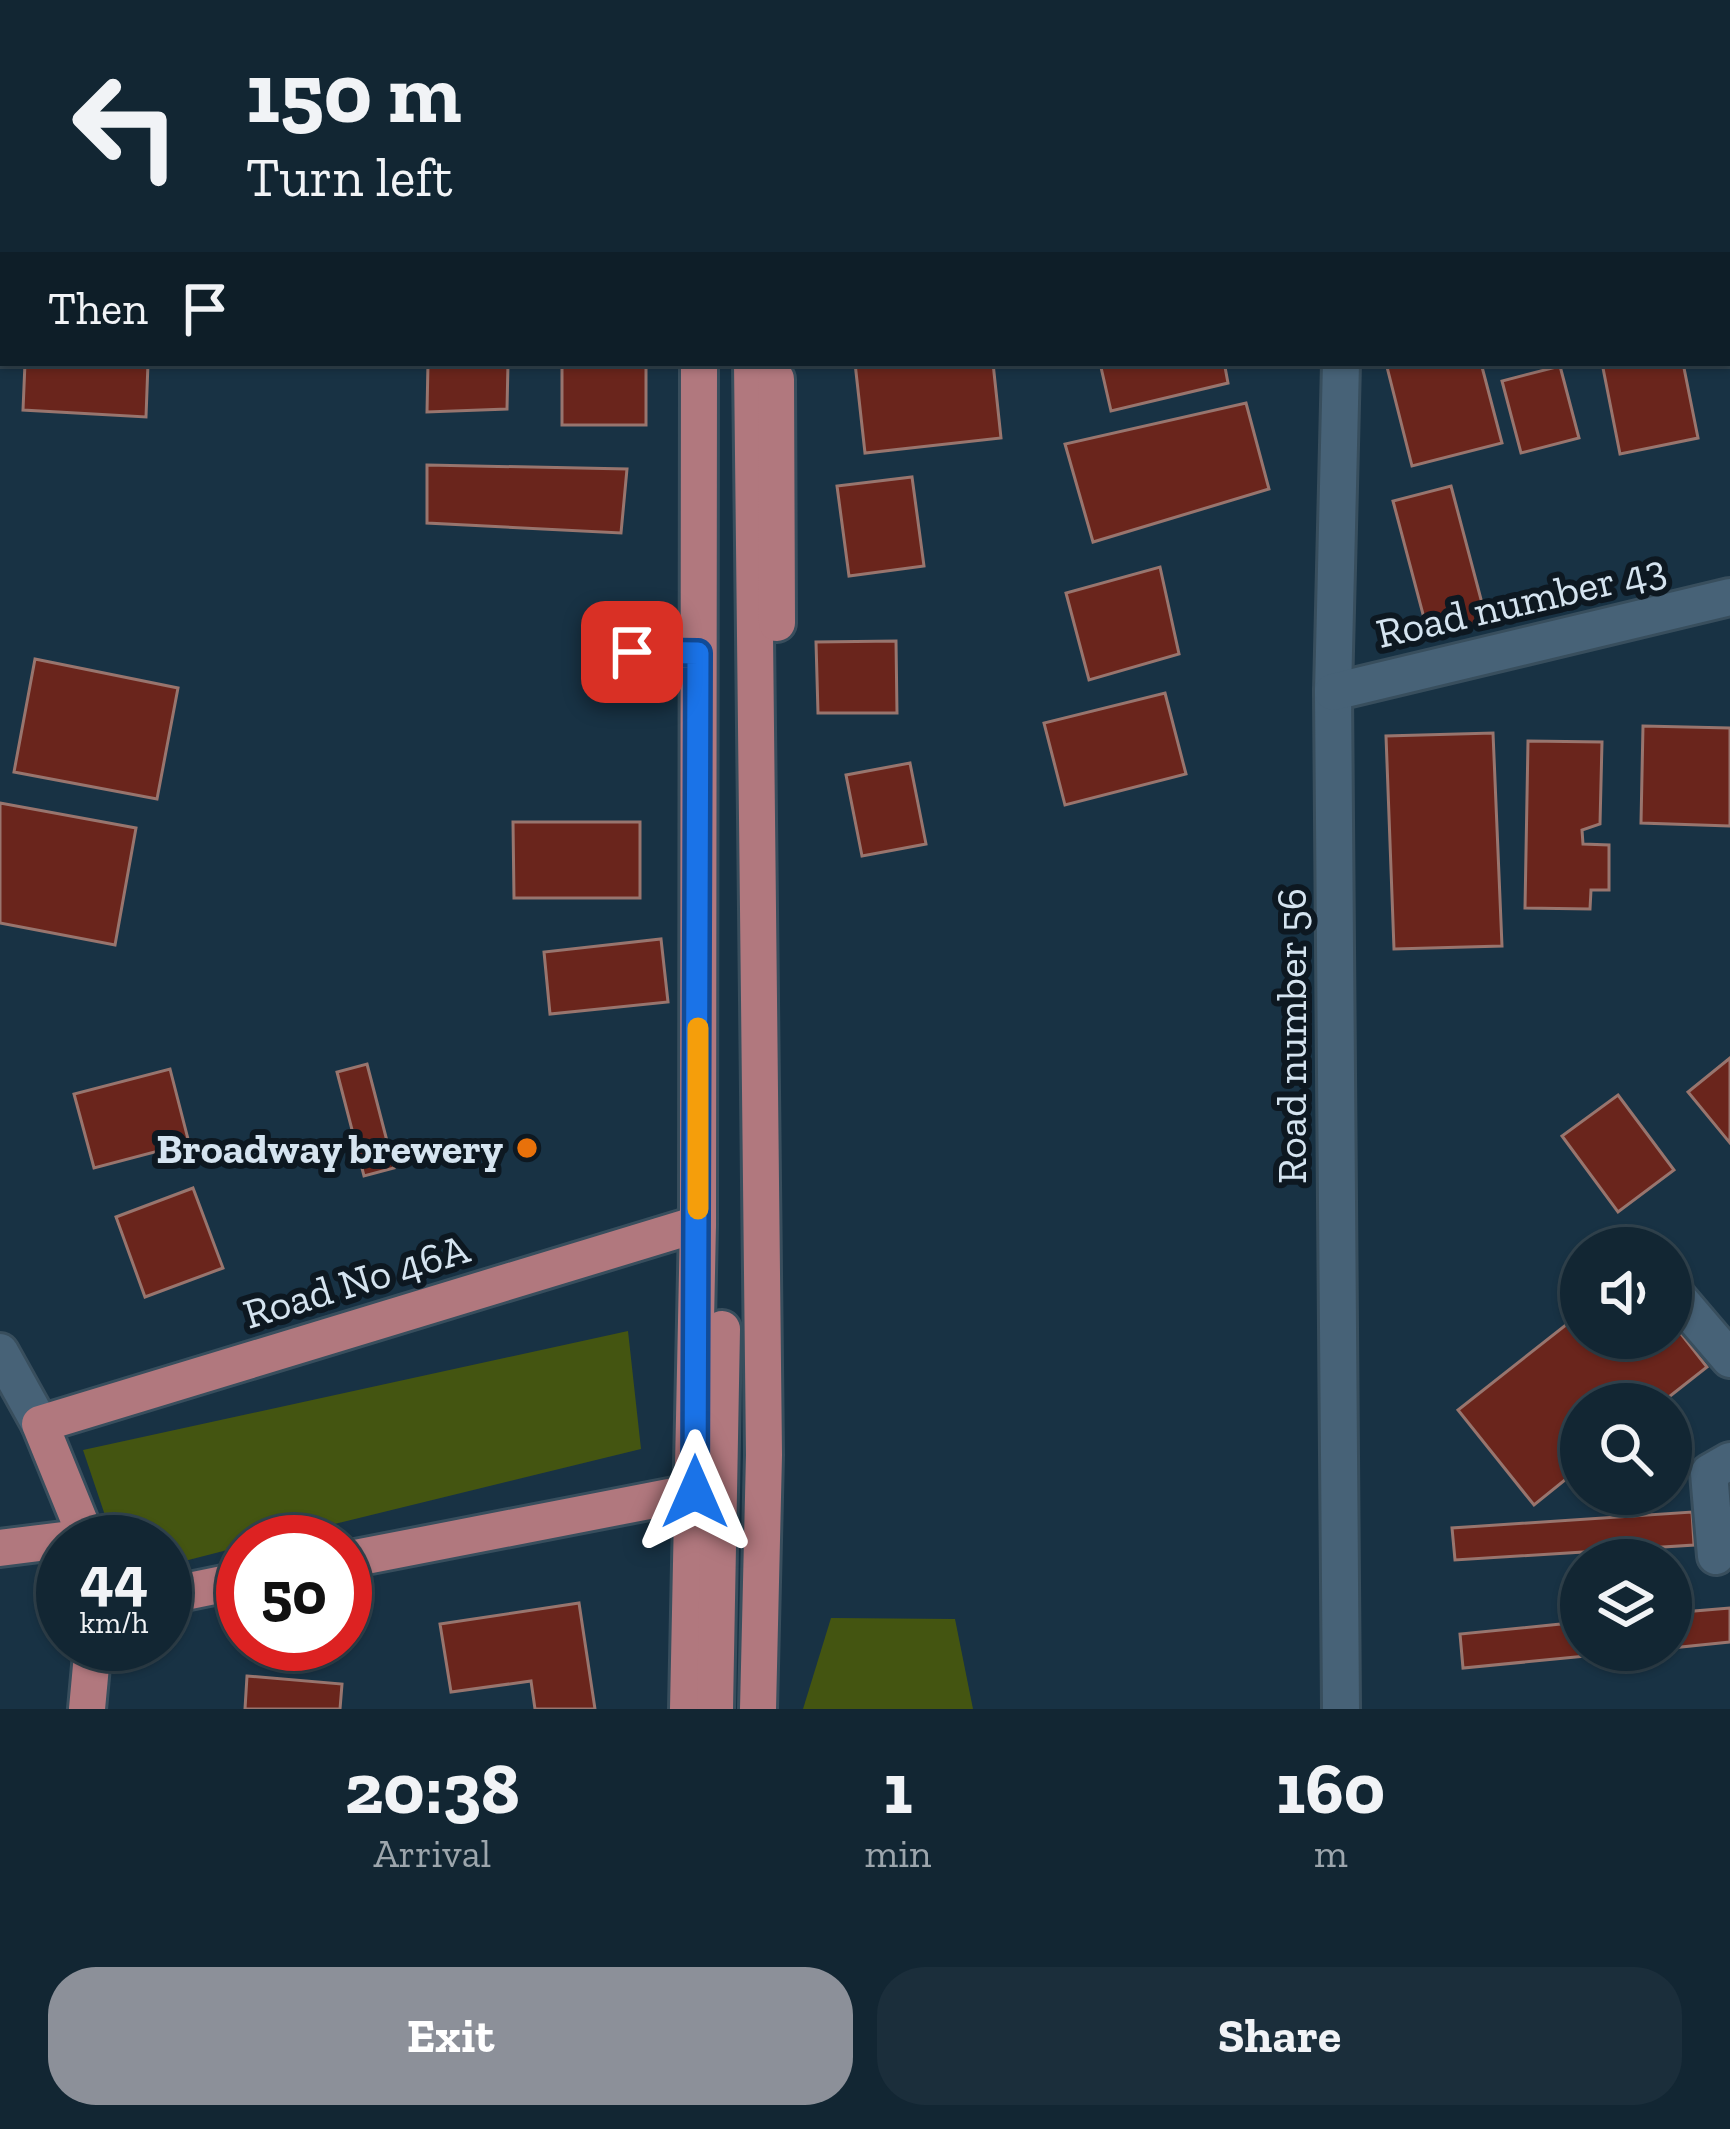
<!DOCTYPE html>
<style>
:root{--surface:#122633;--page:#1b2e3b;--text:#f1f3f6;--muted:#9ca5ac;--line:#31434e;--accent:#8c9099}
body{margin:0;font-family:"Zilla Slab",serif;background:var(--page);color:var(--text);height:100vh;display:flex;flex-direction:column;font-size:45px;white-space:nowrap}
*{box-sizing:border-box;margin:0}
p{font-size:39px;color:var(--muted)}
.icon{flex:none;width:66px;height:66px;fill:none;stroke:currentColor;stroke-width:2;stroke-linecap:round;stroke-linejoin:round}
.map{position:relative;height:1709px;overflow:hidden}
.panel{display:flex;flex-direction:column;background:var(--surface);flex:1}
.panel>*{flex:none}
.hud{position:absolute;left:0px;top:0px;width:1731px;height:366px;box-shadow:0 3px 9px #0004,0 0 0 3px var(--line);background:#122633;color:var(--text);overflow:hidden}
.fabs{position:absolute;left:1560px;top:1227px;display:grid;gap:24px}
.fabs a{display:grid;place-items:center;width:132px;height:132px;border-radius:50%;background:var(--surface);box-shadow:0 3px 9px #0004,0 0 0 3px var(--line);font-size:60px}
.speed{position:absolute;left:36px;top:1515px;display:flex;gap:24px;font-size:60px;font-weight:700;text-align:center}
.speed>*{display:grid;place-content:center;width:156px;height:156px;border-radius:50%;background:var(--surface);box-shadow:0 3px 9px #0004,0 0 0 3px var(--line);line-height:1}
.speed small{font-size:30px;font-weight:400}
.speed .limit{border:18px solid #d22;background:#fff;color:#111}
.pin{position:absolute;display:grid;place-items:center;width:102px;height:102px;color:#fff;margin:-51px;border-radius:24px;box-shadow:0 6px 18px #0006}
.me{position:absolute;width:132px;margin:-66px;rotate:0deg;stroke-linejoin:round;filter:drop-shadow(0 0 9px #0008)}
.turn{display:flex;align-items:center;gap:42px;height:252px;padding:0 48px;font-size:54px}
.turn .icon{width:156px;height:156px;stroke-width:2.5}
.turn b{display:block;font-size:84px;line-height:102px}
.then{display:flex;align-items:center;height:114px;padding:0 48px;background:#0003;gap:24px;font-size:45px}
.eta{display:flex;justify-content:space-evenly;align-items:center;height:204px;text-align:center}
.eta b{font-size:72px;font-weight:700;line-height:84px}
.primary-button{display:flex;gap:24px;margin-top:auto;padding:24px 48px}
.primary-button a{flex:1;height:138px;border-radius:48px;background:var(--accent);color:#fff;font-size:48px;font-weight:700;line-height:138px;text-align:center}
.primary-button a+a{background:var(--page);color:var(--text)}
.map>svg:first-child{display:block}
</style>
<div class="map">
<svg width="1730" height="1709" viewBox="0 0 1730 1709">
<rect width="100%" height="100%" fill="#183244"/>
<g fill="#451">
<polygon points="628,1331 641,1449 261,1542 243,1542 243,1546 165,1566 165,1542 114,1542 83,1450"/>
<polygon points="831,1618 955,1619 973,1709 803,1709"/>
</g>
<g fill="#6a251c" stroke="#98756e" stroke-width="3">
<polygon points="25,363 148,363 146,417 23,410"/>
<polygon points="428,363 508,363 507,409 427,412"/>
<rect x="562" y="363" width="84" height="62"/>
<polygon points="855,363 993,363 1001,438 865,453"/>
<polygon points="1100,363 1239,363 1225,367 1228,383 1111,411"/>
<polygon points="1386,363 1481,363 1502,443 1412,466"/>
<polygon points="1602,363 1683,363 1698,438 1620,454"/>
<polygon points="1560,366 1579,438 1521,453 1502,381"/>
<polygon points="1246,403 1269,489 1093,542 1065,444"/>
<polygon points="427,465 627,469 621,533 427,523"/>
<polygon points="912,477 924,566 849,576 837,486"/>
<polygon points="1451,486 1487,622 1429,637 1393,501"/>
<polygon points="1160,567 1179,654 1089,680 1066,593"/>
<polygon points="896,641 897,713 818,713 816,642"/>
<polygon points="35,659 178,688 157,799 14,772"/>
<polygon points="1165,693 1186,774 1065,805 1044,723"/>
<polygon points="1643,726 1730,728 1730,826 1641,823"/>
<polygon points="1493,733 1502,946 1394,949 1386,736"/>
<polygon points="1528,741 1602,742 1600,824 1582,830 1583,844 1609,845 1609,890 1591,890 1590,909 1525,908"/>
<polygon points="910,763 926,844 862,856 846,775"/>
<polygon points="0,803 136,828 115,945 0,923"/>
<polygon points="513,822 640,822 640,898 514,898"/>
<polygon points="661,939 668,1002 550,1014 544,952"/>
<polygon points="1730,1058 1730,1143 1688,1092"/>
<polygon points="367,1064 394,1168 364,1176 337,1072"/>
<polygon points="170,1069 189,1143 94,1168 74,1094"/>
<polygon points="1618,1095 1674,1170 1618,1212 1562,1136"/>
<polygon points="193,1188 223,1268 145,1297 116,1217"/>
<polygon points="1581,1313 1581,1338 1671,1338 1671,1321 1707,1367 1660,1404 1581,1404 1581,1467 1534,1505 1458,1410"/>
<polygon points="1692,1512 1694,1545 1455,1560 1452,1528"/>
<polygon points="579,1603 595,1709 535,1709 531,1681 451,1692 440,1624"/>
<polygon points="1730,1608 1730,1642 1671,1648 1671,1613"/>
<polygon points="1581,1622 1581,1650 1648,1650 1463,1668 1460,1634"/>
<polygon points="247,1676 342,1684 340,1709 245,1709"/>
</g>
<g fill="none" stroke-linecap="round" stroke-linejoin="round">
<g stroke="#384e5d" stroke-width="42">
<g id="minor">
<polyline points="1350,3 1350,0"/>
<polyline points="0,145 3,146"/>
<polyline points="1341,363 1333,692 1341,1709"/>
<polyline points="632,652 698,653"/>
<polyline points="1333,692 1730,597"/>
<polyline points="1671,1290 1730,1359"/>
<polyline points="0,1352 40,1424"/>
<polyline points="1716,1556 1709,1473 1730,1461"/>
</g>
</g>
<g stroke="#384e5d" stroke-width="42">
<g id="major">
<polyline points="702,3 702,0"/>
<polyline points="754,3 754,0"/>
<polyline points="752,363 764,1455 758,1709"/>
<polyline points="776,379 777,623"/>
<polyline points="88,1542 40,1424 698,1224"/>
<polyline points="0,1548 87,1537"/>
<polyline points="345,1560 695,1492"/>
<polyline points="165,1596 243,1580"/>
<polyline points="87,1709 93,1644"/>
<polyline points="688,1709 698,1224 699,363"/>
<polyline points="715,1709 722,1329"/>
</g>
</g>
<use href="#minor" stroke="#476277" stroke-width="36"/>
<use href="#major" stroke="#b1787e" stroke-width="36"/>
</g>
<g fill="none" stroke-linecap="round" stroke-linejoin="round">
<g stroke="#114b97" stroke-width="30">
<polyline id="route" points="632,652 698,653 695,1492"/>
</g>
<use href="#route" stroke="#1a73e8" stroke-width="21"/>
<polyline stroke="#f59e0b" stroke-width="21" points="698,1209 698,1028"/>
</g>
<circle fill="#e8710a" stroke="#0d1821" stroke-width="4.5" cx="527" cy="1148" r="12"/>
<g text-anchor="middle" dominant-baseline="central" stroke-width="12" stroke-linejoin="round" paint-order="stroke">
<g font-size="42" fill="#d5e4f0" stroke="#0d1821">
<text transform="translate(1521 601) rotate(-13)">Road number 43</text>
<text transform="translate(1291 1036) rotate(-90)">Road number 56</text>
<text transform="translate(356 1281) rotate(-17)">Road No 46A</text>
</g>
<g font-size="42" font-weight="bold" fill="#d5e4f0" stroke="#0d1821" text-anchor="end">
<text x="503" y="1148">Broadway brewery</text>
</g>
</g>
</svg>
<div class="fabs">
<a><svg class="icon" aria-label="sound" viewBox="0 0 24 24"><path d="M4 9h4l5-4v14l-5-4H4zM17 9q2 3 0 6"/></svg></a>
<a><svg class="icon" aria-label="search" viewBox="0 0 24 24"><circle cx="10" cy="10" r="6"/><path d="M15 15l6 6"/></svg></a>
<a><svg class="icon" aria-label="layers" viewBox="0 0 24 24"><path d="M12 4l9 5-9 5-9-5zM3 14l9 5 9-5"/></svg></a>
</div>
<div class="speed"><div>44<small>km/h</small></div><div class="limit">50</div></div>
<div class="pin" style="left:632px;top:652px;background:#d93025"><svg class="icon" aria-label="arrive" viewBox="0 0 24 24"><path d="M6 21V4h12l-3 4 3 4H6"/></svg></div>
<svg class="me" style="left:695px;top:1492px" viewBox="-20 -20 40 40"><path d="M0-17L14 15 0 8-14 15z" fill="#1a73e8" stroke="#fff" stroke-width="4"/></svg>
<div class="hud">
<div class="turn"><svg class="icon" aria-label="left" viewBox="0 0 24 24"><path d="M17 20v-9H6M10 6l-5 5 5 5"/></svg><div><b>150 m</b>Turn left</div></div>
<div class="then">Then<svg class="icon" aria-label="arrive" viewBox="0 0 24 24"><path d="M6 21V4h12l-3 4 3 4H6"/></svg></div>
</div>
</div>
<section class="panel">
<div class="eta">
<div><b>20:38</b><p>Arrival</p></div>
<div><b>1</b><p>min</p></div>
<div><b>160</b><p>m</p></div>
</div>
<div class="primary-button"><a>Exit</a><a>Share</a></div>
</section>
